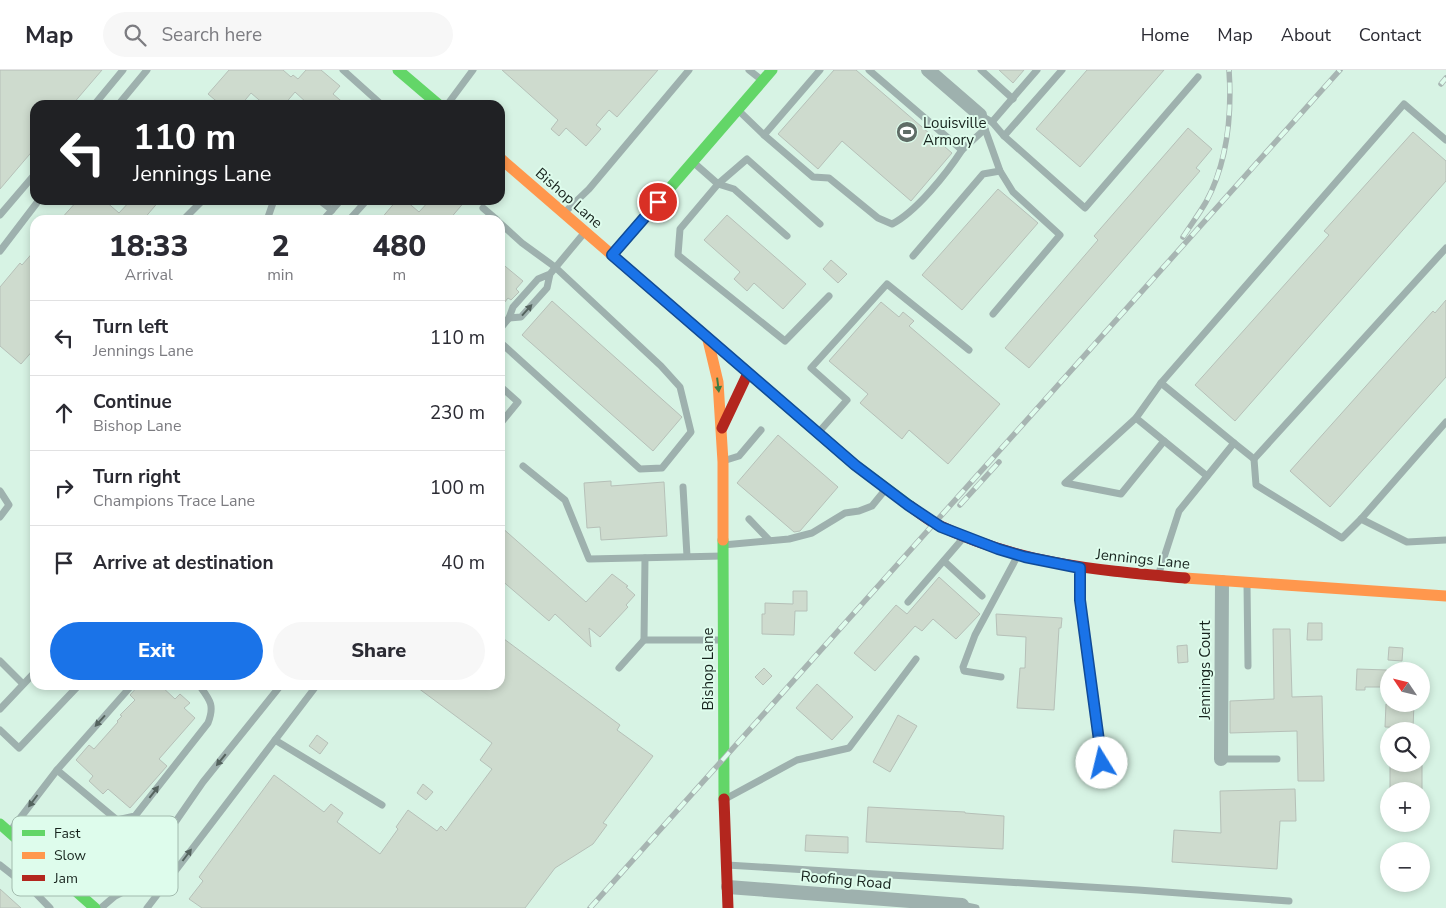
<!DOCTYPE html>
<meta charset="utf-8">
<style>
:root{--surface:#fff;--page:#f7f7f7;--text:#2b2b33;--muted:#7c7c81;--line:#e1e1e2;--accent:#1a73e8}
body{margin:0;font-family:"Nunito Sans",sans-serif;background:var(--page);color:var(--text);height:100vh;display:flex;flex-direction:column;font-size:19px;white-space:nowrap}
*{box-sizing:border-box;margin:0}
p{font-size:16px;color:var(--muted)}
.icon{flex:none;width:28px;height:28px;fill:none;stroke:currentColor;stroke-width:2;stroke-linecap:round;stroke-linejoin:round}
.map{position:relative;flex:1;overflow:hidden}
.details{position:absolute;left:30px;top:145px;width:475px;height:475px;display:flex;flex-direction:column;background:var(--surface);border-radius:15px;box-shadow:0 2px 8px #0003}
.details>*{flex:none}
.hud{position:absolute;left:30px;top:30px;width:475px;height:105px;border-radius:15px;box-shadow:0 2px 8px #0003;background:#202124;color:#fff;overflow:hidden}
.needle{width:32px;rotate:305deg}
.buttons{position:absolute;left:1380px;top:592px;display:grid;gap:10px}
.buttons a{display:grid;place-items:center;width:50px;height:50px;border-radius:50%;background:var(--surface);box-shadow:0 2px 8px #0003;font-size:25px}
.pin{position:absolute;display:grid;place-items:center;width:42px;height:42px;color:#fff;margin:-21px;border:2px solid #fff;border-radius:50%;box-shadow:0 1px 5px #0007}
.me{position:absolute;width:55px;margin:-28px;rotate:351deg;stroke-linejoin:round;filter:drop-shadow(0 0 4px #0008)}
.turn{display:flex;align-items:center;gap:18px;height:105px;padding:0 20px;font-size:22px}
.turn .icon{width:65px;height:65px;stroke-width:2.5}
.turn b{display:block;font-size:35px;line-height:42px}
.eta{display:flex;justify-content:space-evenly;align-items:center;height:85px;text-align:center}
.eta b{font-size:30px;font-weight:800;line-height:35px}
.action{display:flex;gap:10px;margin-top:auto;padding:10px 20px}
.action a{flex:1;height:58px;border-radius:30px;background:var(--accent);color:#fff;font-size:20px;font-weight:800;line-height:58px;text-align:center}
.action a+a{background:var(--page);color:var(--text)}
ul{padding:0;list-style:none}
li{display:flex;align-items:center;gap:15px;height:75px;padding:0 20px;border-top:1px solid var(--line)}
li div{flex:1}
li b{display:block;font-size:19px}
li em{font-style:normal}
header{display:flex;align-items:center;gap:30px;box-sizing:border-box;height:70px;padding:0 25px;background:var(--surface);border-bottom:1px solid var(--line)}
header strong{font-size:24px}
nav{display:flex;gap:28px;margin-inline-start:auto;font-size:18px}
.search{width:350px;height:45px;background:var(--page);display:flex;align-items:center;gap:12px;box-sizing:border-box;padding:0 18px;border-radius:28px;color:var(--muted);font-size:19px}
.map>svg:first-child{display:block}
</style>
<header>
<strong>Map</strong>
<div class="search"><svg class="icon" aria-label="search" viewBox="0 0 24 24"><circle cx="10" cy="10" r="6"/><path d="M15 15l6 6"/></svg>Search here</div>
<nav><a>Home</a><a>Map</a><a>About</a><a>Contact</a></nav>
</header>
<div class="map">
<svg width="1446" height="838" viewBox="0 0 1446 838">
<rect width="100%" height="100%" fill="#e5f5ed"/>
<path fill="#d7f3e4" fill-rule="evenodd" d="M0,0H1446V838H0ZM35,35H500V130H35ZM35,150H500V615H35ZM1389,601H1421V634H1389ZM1389,661H1421V694H1389ZM1389,721H1421V754H1389ZM1389,781H1421V814H1389Z"/>
<g fill="#cedbce" stroke="#b6c0b8">
<polygon points="0,0 102,0 72,35 35,35 35,78 0,119"/>
<polygon points="229,0 283,0 291,7 293,5 298,9 306,0 321,0 340,16 333,24 346,35 313,35 309,31 307,33 295,22 284,35 265,35 251,23 241,35 221,35 208,24"/>
<polygon points="502,0 658,0 617,47 609,40 596,55 601,59 586,76 566,58 559,66 551,59 558,50"/>
<polygon points="834,0 856,0 952,83 911,131 842,71 818,99 778,64"/>
<polygon points="999,0 1024,0 1013,13"/>
<polygon points="1087,0 1164,0 1080,97 1036,59"/>
<polygon points="1188,58 1212,79 1196,98 1200,101 1029,298 1005,278 1098,170 1094,166"/>
<polygon points="1413,62 1446,91 1446,111 1235,351 1195,315 1329,165 1324,161"/>
<polygon points="998,119 1038,153 962,240 922,205"/>
<polygon points="78,130 104,130 119,143 131,130 160,130 143,150 60,150"/>
<polygon points="397,130 405,130 419,142 430,130 466,130 449,150 380,150"/>
<polygon points="727,145 806,214 783,239 754,213 747,221 734,209 740,202 704,170"/>
<polygon points="35,180 35,278 21,294 0,276 0,217 20,193 22,195"/>
<polygon points="831,190 847,204 838,213 823,199"/>
<polygon points="500,192 523,211 516,219 519,222 511,230 508,228 500,238"/>
<polygon points="1446,230 1446,307 1330,437 1290,401 1433,241 1435,243"/>
<polygon points="552,231 682,347 653,381 522,265"/>
<polygon points="881,232 899,247 903,242 914,251 909,256 1000,334 948,394 909,360 902,369 860,333 868,324 829,291"/>
<polygon points="778,365 838,417 800,461 794,462 737,413"/>
<polygon points="611,411 611,416 664,412 667,466 601,470 600,457 587,458 584,413"/>
<polygon points="500,456 586,532 612,504 628,516 626,517 635,525 626,535 628,537 600,567 589,558 591,577 555,544 549,551 500,509"/>
<polygon points="939,507 980,544 956,569 933,549 922,561 915,556 875,601 854,583 896,535 907,544"/>
<polygon points="793,521 807,521 807,541 795,541 794,565 762,564 762,544 765,544 765,533 793,534"/>
<polygon points="996,544 1062,548 1061,558 1059,558 1054,640 1017,638 1020,598 1025,598 1026,567 997,565"/>
<polygon points="1308,553 1322,553 1322,570 1307,570"/>
<polygon points="1273,559 1290,559 1292,627 1322,626 1324,711 1298,711 1297,661 1230,663 1230,631 1274,629"/>
<polygon points="500,566 620,655 617,660 653,686 603,753 607,755 593,774 555,798 525,838 202,838 189,829 203,811 199,807 274,705 324,742 331,734 343,743 337,752 380,784 398,759 396,757 408,740 437,761 441,756 446,761 492,699 480,690 492,673 414,615 500,615"/>
<polygon points="1187,575 1188,592 1178,593 1177,576"/>
<polygon points="1389,577 1403,578 1402,591 1388,590"/>
<polygon points="764,598 772,606 763,615 755,607"/>
<polygon points="1357,599 1387,600 1387,617 1365,617 1365,620 1356,620"/>
<polygon points="817,614 853,647 832,670 796,638"/>
<polygon points="139,615 160,615 175,629 180,624 190,633 184,638 195,648 159,689 167,696 130,738 108,719 103,724 89,711 93,706 76,690 89,675 94,679 118,652 117,651 122,646 120,645 135,630 130,625"/>
<polygon points="1386,634 1414,634 1413,658 1385,657"/>
<polygon points="898,645 917,656 890,702 873,692"/>
<polygon points="317,665 328,673 320,684 309,676"/>
<rect x="1390" y="694" width="32" height="27"/>
<polygon points="423,714 433,722 426,730 417,723"/>
<polygon points="1295,719 1296,751 1280,751 1277,799 1172,792 1174,760 1221,763 1220,721"/>
<polygon points="868,737 965,742 965,743 1004,746 1003,779 866,772"/>
<polygon points="806,765 848,767 848,783 805,781"/>
<polygon points="0,819 21,838 0,838"/>
</g>
<g fill="none" stroke-linecap="round" stroke-linejoin="round">
<g stroke="#9eb1ae" stroke-width="7">
<polyline points="343,0 382,35"/>
<polyline points="749,0 763,11"/>
<polyline points="869,0 962,80 985,59"/>
<polyline points="981,0 1013,29"/>
<polyline points="94,35 123,0"/>
<polyline points="118,35 147,0"/>
<polyline points="447,35 473,0"/>
<polyline points="738,40 764,65 820,0"/>
<polyline points="980,45 1000,101 1013,122 1060,165 993,244"/>
<polyline points="980,45 992,52 1004,66 1062,0"/>
<polyline points="992,52 1037,0"/>
<path d="M764,65L813,107L829,108L878,148L892,154C916,142 947,103 962,80"/>
<polyline points="1004,66 1085,138 1198,7"/>
<polyline points="693,92 718,114 680,159 678,185 785,271 829,226"/>
<polyline points="718,114 747,89 820,154"/>
<polyline points="718,114 734,119 787,166"/>
<polyline points="319,130 332,140"/>
<polyline points="483,138 497,150"/>
<polyline points="564,143 589,119 689,0"/>
<polyline points="0,145 35,104"/>
<polyline points="183,150 203,130"/>
<polyline points="267,150 274,130"/>
<polyline points="323,150 341,130"/>
<polyline points="349,150 367,130"/>
<polyline points="500,153 522,173 555,197 661,296 680,317 691,362 662,398 640,399 500,272"/>
<polyline points="0,181 39,130"/>
<polyline points="913,186 983,104 1000,101"/>
<polyline points="550,204 547,218 521,247 509,248 513,237 538,209 550,204 585,162"/>
<polyline points="500,259 509,248"/>
<polyline points="1161,313 1404,34 1446,70"/>
<polyline points="500,316 518,332 500,354"/>
<polyline points="1136,348 1065,413 1121,424 1164,371"/>
<polyline points="818,363 847,330 811,298 887,214 969,280"/>
<polyline points="1254,389 1256,415 1342,468 1361,449 1446,352"/>
<polyline points="723,391 739,386 761,360"/>
<polyline points="523,396 565,430 589,489 723,486"/>
<polyline points="1207,406 1136,348 1161,313 1234,373"/>
<polyline points="683,417 687,486"/>
<polyline points="0,421 9,435 0,447"/>
<polyline points="749,449 769,470"/>
<polyline points="1361,449 1407,472 1446,470"/>
<polyline points="723,475 789,469 812,463 845,443 859,441 872,436 885,420"/>
<polyline points="645,488 644,570 722,570"/>
<polyline points="944,491 982,526"/>
<polyline points="1080,498 1080,530 1105,712"/>
<polyline points="1158,506 1179,441 1234,373 1254,389 1446,178"/>
<polyline points="1247,514 1248,596"/>
<polyline points="908,532 965,466"/>
<polyline points="0,591 23,614"/>
<polyline points="619,598 644,570"/>
<polyline points="1001,607 964,601 963,597 975,565 1018,485"/>
<polyline points="0,639 35,602"/>
<polyline points="0,660 19,678 79,615"/>
<polyline points="275,670 382,735"/>
<polyline points="1221,689 1277,689"/>
<polyline points="57,700 117,750"/>
<polyline points="727,728 797,690 849,678 916,589"/>
<polyline points="11,760 57,700 132,615"/>
<polyline points="0,795 14,806 21,808 38,790"/>
<polyline points="727,795 1138,820 1289,831"/>
<polyline points="21,808 50,838"/>
<path d="M68,814L117,750L135,746L208,653C215,635 210,630 199,615"/>
<polyline points="962,835 976,838"/>
<polyline points="101,838 115,826 129,819 203,712 281,615"/>
<polyline points="147,838 317,615"/>
</g>
<g stroke="#9eb1ae" stroke-width="14">
<polyline points="928,0 980,45"/>
<polyline points="1221,689 1222,512"/>
<polyline points="728,817 962,835"/>
</g>
<g stroke="#63d668" stroke-width="11">
<polyline points="398,0 439,35"/>
<polyline points="612,185 772,0"/>
<polyline points="731,288 855,395 910,436"/>
<polyline points="723,470 724,729"/>
<polyline points="0,754 95,838"/>
</g>
<g stroke="#ff974d" stroke-width="11">
<polyline points="500,88 731,288"/>
<polyline points="708,270 718,312 723,392 723,470"/>
<polyline points="1185,508 1446,526"/>
</g>
<g stroke="#b3261e" stroke-width="11">
<polyline points="722,358 748,303"/>
<path d="M910,436C918,442 927,449 936,454C1018,494 1095,500 1185,508"/>
<polyline points="724,729 728,838"/>
</g>
<g stroke="#a7b5b2" stroke-width="5.5">
<g id="rail">
<polyline points="1441,14 1446,8"/>
<path d="M1183,167C1190,156 1199,144 1206,132C1227,93 1232,44 1229,0"/>
<polyline points="960,435 999,392"/>
<polyline points="590,838 1340,0"/>
</g>
</g>
<use href="#rail" stroke="#defcec" stroke-width="4" stroke-dasharray="11" stroke-linecap="butt"/>
</g>
<defs><path id="oneway-solid" d="M-6-.8H1V-3.2L6.5 0L1 3.2V.8H-6Z" transform="scale(1.25)"/></defs>
<g fill="#54635e">
<use href="#oneway-solid" transform="translate(527 240) rotate(-48)"/>
<use href="#oneway-solid" transform="translate(100 651) rotate(132)"/>
<use href="#oneway-solid" transform="translate(221 690) rotate(129)"/>
<use href="#oneway-solid" transform="translate(154 722) rotate(-52)"/>
<use href="#oneway-solid" transform="translate(33 731) rotate(127)"/>
<use href="#oneway-solid" transform="translate(187 785) rotate(-53)"/>
</g>
<use fill="#3d7c42" href="#oneway-solid" transform="translate(718 315) rotate(83)"/>
<g fill="none" stroke-linecap="round" stroke-linejoin="round">
<g stroke="#114b97" stroke-width="12">
<polyline id="route" points="658,132 612,185 855,395 908,435 941,457 998,479 1025,487 1080,498 1080,530 1102,693"/>
</g>
<use href="#route" stroke="#1a73e8" stroke-width="9"/>
</g>
<defs>
<g id="stadium-disc" transform="scale(1.125)"><circle r="9.5" fill="#5f6c66" stroke="#defcec"/><path d="M0-5a6.5 5 0 1 0 0 10a6.5 5 0 1 0 0-10ZM-3.5-1.8h7v3.6h-7Z" fill="#fff"/></g>
</defs>
<g fill-rule="evenodd">
<use href="#stadium-disc" x="907" y="62"/>
</g>
<g text-anchor="middle" dominant-baseline="central" stroke-width="4" stroke-linejoin="round" paint-order="stroke">
<g font-size="15" fill="#17231d" stroke="#defcec" text-anchor="start">
<text x="923" y="53">Louisville<tspan x="923" dy="17">Armory</tspan></text>
</g>
<g font-size="15" fill="#17231d" stroke="#defcec">
<text transform="translate(569 128) rotate(41)">Bishop Lane</text>
<text transform="translate(1143 489) rotate(6)">Jennings Lane</text>
<text transform="translate(708 599) rotate(-90)">Bishop Lane</text>
<text transform="translate(1205 600) rotate(-90)">Jennings Court</text>
<text transform="translate(846 810) rotate(5)">Roofing Road</text>
</g>
</g>
<rect x="12" y="746" width="166" height="80" rx="8" fill="#defcec" stroke="#a2bbae" stroke-width="1"/>
<rect x="22" y="760" width="23" height="6" fill="#63d668"/>
<rect x="22" y="782" width="23" height="7" fill="#ff974d"/>
<rect x="22" y="805" width="23" height="6" fill="#b3261e"/>
<g font-size="14" fill="#17231d">
<text x="54" y="768">Fast</text>
<text x="54" y="790">Slow</text>
<text x="54" y="813">Jam</text>
</g>
</svg>
<div class="buttons">
<a><svg class="needle" viewBox="-14 -14 28 28"><path d="M0-13l5 13h-10z" fill="#e53935"/><path d="M0 13l5-13h-10z" fill="#7c7c81"/></svg></a>
<a><svg class="icon" aria-label="search" viewBox="0 0 24 24"><circle cx="10" cy="10" r="6"/><path d="M15 15l6 6"/></svg></a>
<a>+</a>
<a>−</a>
</div>
<div class="pin" style="left:658px;top:132px;background:#d93025"><svg class="icon" aria-label="arrive" viewBox="0 0 24 24"><path d="M6 21V4h12l-3 4 3 4H6"/></svg></div>
<svg class="me" style="left:1102px;top:693px" viewBox="-20 -20 40 40"><circle r="19" fill="#fff"/><path d="M0-13L10 11 0 6-10 11z" fill="#1a73e8"/></svg>
<div class="hud">
<div class="turn"><svg class="icon" aria-label="left" viewBox="0 0 24 24"><path d="M17 20v-9H6M10 6l-5 5 5 5"/></svg><div><b>110 m</b>Jennings Lane</div></div>
</div>
<section class="details">
<div class="eta">
<div><b>18:33</b><p>Arrival</p></div>
<div><b>2</b><p>min</p></div>
<div><b>480</b><p>m</p></div>
</div>
<ul>
<li><svg class="icon" aria-label="left" viewBox="0 0 24 24"><path d="M17 20v-9H6M10 6l-5 5 5 5"/></svg><div><b>Turn left</b><p>Jennings Lane</p></div><em>110 m</em></li>
<li><svg class="icon" aria-label="ahead" viewBox="0 0 24 24"><path d="M12 20V5M6 11l6-6 6 6"/></svg><div><b>Continue</b><p>Bishop Lane</p></div><em>230 m</em></li>
<li><svg class="icon" aria-label="right" viewBox="0 0 24 24"><path d="M7 20v-9h11M14 6l5 5-5 5"/></svg><div><b>Turn right</b><p>Champions Trace Lane</p></div><em>100 m</em></li>
<li><svg class="icon" aria-label="arrive" viewBox="0 0 24 24"><path d="M6 21V4h12l-3 4 3 4H6"/></svg><div><b>Arrive at destination</b></div><em>40 m</em></li>
</ul>
<div class="action"><a>Exit</a><a>Share</a></div>
</section>
</div>
